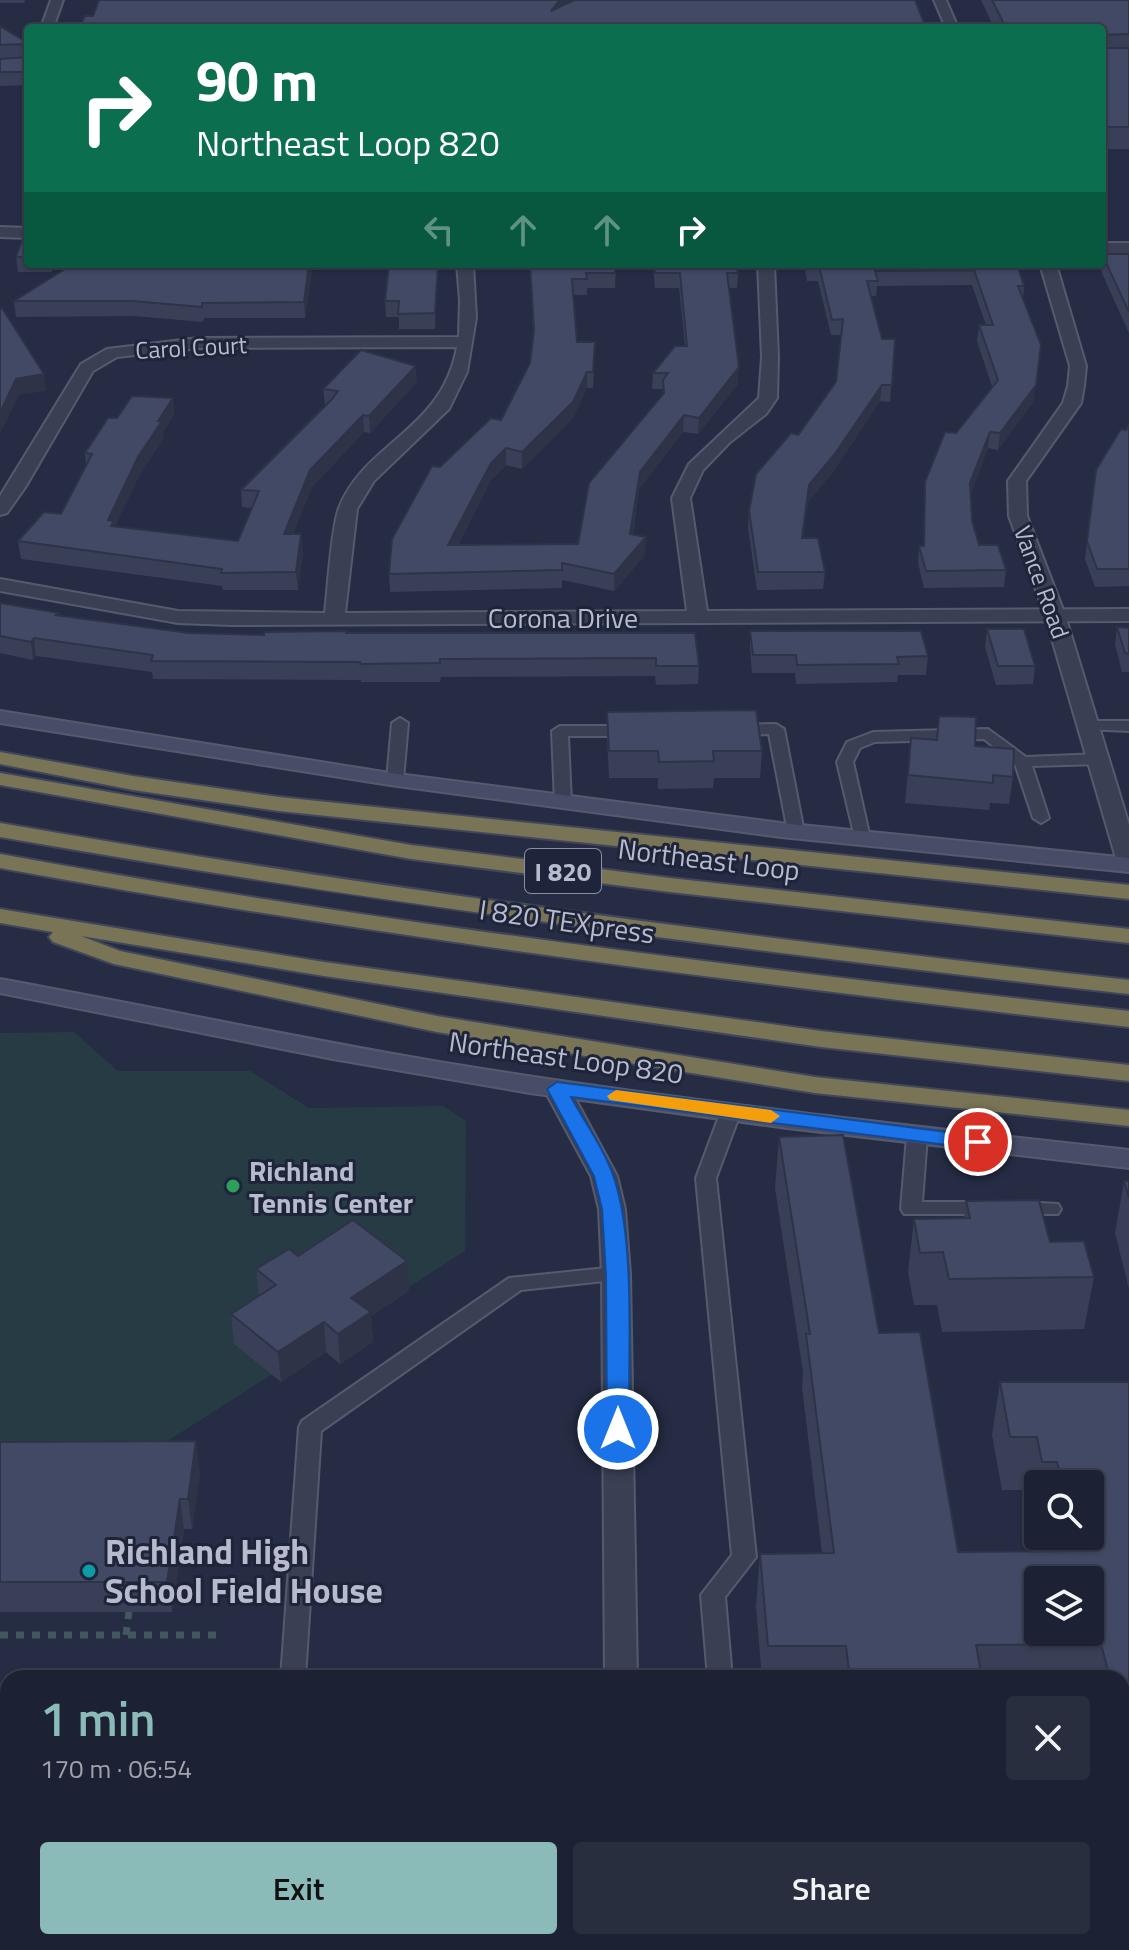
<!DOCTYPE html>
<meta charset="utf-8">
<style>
:root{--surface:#1c2133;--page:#292e3f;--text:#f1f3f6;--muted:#a0a3ac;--line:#3a3e4e;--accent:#8bbbb9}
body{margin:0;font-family:"Titillium Web",sans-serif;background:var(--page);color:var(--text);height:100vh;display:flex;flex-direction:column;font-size:30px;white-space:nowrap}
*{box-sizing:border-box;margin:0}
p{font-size:26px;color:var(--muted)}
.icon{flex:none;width:44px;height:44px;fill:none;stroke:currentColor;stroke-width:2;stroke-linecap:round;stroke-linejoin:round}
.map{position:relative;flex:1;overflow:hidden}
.side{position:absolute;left:0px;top:1670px;width:1130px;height:280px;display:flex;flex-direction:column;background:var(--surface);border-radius:24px 24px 0 0;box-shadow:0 2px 6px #0004,0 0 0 2px var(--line)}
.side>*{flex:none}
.banner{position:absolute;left:24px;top:24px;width:1082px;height:244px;border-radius:8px;box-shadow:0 2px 6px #0004,0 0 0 2px var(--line);background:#0b6e4f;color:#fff;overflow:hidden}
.controls{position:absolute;left:1024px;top:1470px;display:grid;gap:16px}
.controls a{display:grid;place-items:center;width:80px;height:80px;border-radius:8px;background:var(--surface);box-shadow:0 2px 6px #0004,0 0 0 2px var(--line);font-size:40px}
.pin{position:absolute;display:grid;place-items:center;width:68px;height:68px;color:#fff;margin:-34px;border:4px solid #fff;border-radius:50%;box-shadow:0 2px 8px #0007}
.me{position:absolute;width:88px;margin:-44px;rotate:0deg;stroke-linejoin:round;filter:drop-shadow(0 0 6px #0008)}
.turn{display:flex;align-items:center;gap:28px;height:168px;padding:0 40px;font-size:36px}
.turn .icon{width:104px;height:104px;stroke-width:2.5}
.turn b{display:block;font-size:56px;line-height:68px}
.lanes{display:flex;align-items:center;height:76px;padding:0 40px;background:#0003;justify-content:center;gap:40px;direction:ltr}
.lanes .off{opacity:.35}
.round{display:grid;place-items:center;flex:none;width:84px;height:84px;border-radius:8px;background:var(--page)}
.head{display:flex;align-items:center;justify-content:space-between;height:136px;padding:0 40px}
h1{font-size:48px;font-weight:600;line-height:60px;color:var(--accent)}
.cta{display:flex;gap:16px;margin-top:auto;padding:16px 40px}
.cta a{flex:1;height:92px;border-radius:8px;background:var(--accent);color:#111;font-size:32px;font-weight:600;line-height:92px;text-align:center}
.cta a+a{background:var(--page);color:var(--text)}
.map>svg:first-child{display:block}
</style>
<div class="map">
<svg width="1129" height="1950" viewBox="0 0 1129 1950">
<rect width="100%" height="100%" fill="#252c44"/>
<polygon fill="#273b45" points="74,1032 118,1071 250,1071 309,1108 443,1106 466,1121 465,1251 166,1442 0,1443 0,1033"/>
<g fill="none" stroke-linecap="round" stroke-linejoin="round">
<g stroke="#555a6e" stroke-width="4">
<g id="service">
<polygon points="400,718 408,723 403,780 395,785 387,780 392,723"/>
<polygon points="1090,721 1129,721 1129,731 1084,729 1082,726"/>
<polygon points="776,724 784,729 804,832 796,837 788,832 769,734 736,735 728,730 736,725"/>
<polygon points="560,726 630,726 638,731 630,736 568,736 571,802 563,807 555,802 552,731"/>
<polygon points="988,729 1026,757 1100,754 1108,759 1100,764 1032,766 1049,818 1041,823 1033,818 1015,764 984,739 875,742 860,748 853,762 870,838 862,843 856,842 837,762 847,742 873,732"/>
<polygon points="731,1105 741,1111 716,1178 756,1557 725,1597 732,1678 708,1678 701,1595 732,1555 696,1178 721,1111"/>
<polygon points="917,1130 927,1136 922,1202 986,1202 993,1204 996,1209 993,1214 904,1214 901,1209 907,1136"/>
<polygon points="1020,1202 1058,1204 1061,1209 1058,1214 1013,1214 1010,1209 1013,1204"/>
<polygon points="616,1267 623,1269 626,1274 623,1279 521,1290 321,1431 305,1678 281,1678 299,1427 302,1421 509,1278"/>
<polygon points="0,1715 8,1717 8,1737 0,1735"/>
<polygon points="771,1942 797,1942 798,1950 772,1950"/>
</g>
</g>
<g stroke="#555a6e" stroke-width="4">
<g id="minor">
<polygon points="51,0 63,0 53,28 41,28"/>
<polygon points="0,227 28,228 28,238 0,237"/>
<rect x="1102" y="243" width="27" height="10"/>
<path d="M457,264H473L476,318L467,372L449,409L374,481L357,509L345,613L687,611L672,498L689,464L759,398L762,357L758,264H774L778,357L777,398L766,414L729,443L703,470L690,498L707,611L1129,609V621L232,625L178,623L0,591V579L178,611L325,613C328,587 331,530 339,508C365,442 442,431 457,347L199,348L117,357L93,371L26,486L7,513L0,515V496L81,364L107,349L199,338L459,337L460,300Z"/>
<polygon points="557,1081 566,1083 570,1089 617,1176 625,1209 630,1274 637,1678 605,1678 602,1274 599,1209 591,1176 544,1089 548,1083"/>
<rect x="611" y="1942" width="36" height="8"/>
</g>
</g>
<g stroke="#555a6e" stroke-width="4">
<g id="tertiary">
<polygon points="934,0 946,0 958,28 946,28"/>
<polygon points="1040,264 1056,264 1086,366 1084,386 1081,403 1026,481 1027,516 1065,615 1129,825 1129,872 1121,870 1118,865 1045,615 1009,516 1008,481 1063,403 1068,386 1070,366"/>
</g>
</g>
<g stroke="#555a6e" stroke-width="4">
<g id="secondary">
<polygon points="0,711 390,773 781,823 1129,858 1129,872 781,837 390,785 0,723"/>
<path d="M0,979C149,1006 296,1038 445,1063C672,1100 901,1125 1129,1150V1168L787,1128L530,1093L333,1059L0,993Z"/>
</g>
</g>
<g stroke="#41475b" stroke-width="4">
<g id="motorway">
<polygon points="0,752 133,776 279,797 1129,885 1129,899 279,811 133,790 0,764"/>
<polygon points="0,773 411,845 670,878 1129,929 1129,943 670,892 411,859 0,785"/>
<path d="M0,823C375,889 751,938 1129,980V994C751,952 375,903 0,837Z"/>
<path d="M0,854C374,923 751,969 1129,1011V1027C751,984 374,937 0,868Z"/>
<polygon points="0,909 324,962 821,1031 1129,1065 1129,1081 821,1047 324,976 81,936 120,951 437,1016 815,1077 1129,1110 1129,1126 815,1093 437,1032 114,964 53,942 49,937 53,932 0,923"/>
</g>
</g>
<g stroke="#43575f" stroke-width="7" stroke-dasharray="8 8" stroke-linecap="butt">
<polyline points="0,1635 220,1635"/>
<polyline points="126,1635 129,1612"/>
<polyline points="387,1942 387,1950"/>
</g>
<use href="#service" fill="#3a3f54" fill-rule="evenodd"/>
<use href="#minor" fill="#3a3f54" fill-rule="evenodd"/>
<use href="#tertiary" fill="#3a3f54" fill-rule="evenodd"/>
<use href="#secondary" fill="#474d67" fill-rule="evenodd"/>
<use href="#motorway" fill="#7a7456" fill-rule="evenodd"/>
</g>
<g fill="#393f57">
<polygon points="0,0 25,0 24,3 0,3"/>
<polygon points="981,0 1129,0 1129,149 1102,149 1102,28 994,28"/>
<polygon points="0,26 28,43 28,85 0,86"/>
<polygon points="28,224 28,264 55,264 52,272 18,272 16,257"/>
<polygon points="1102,254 1129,254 1129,333 1100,269 1101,264 1102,264"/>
<polygon points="313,264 305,318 204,318 203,322 134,316 16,317 14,301"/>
<polygon points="438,264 435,329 399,329 399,317 386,317 385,301"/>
<polygon points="530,264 616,264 615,288 587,288 587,295 573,295 577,342 595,342 593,388 587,388 573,418 522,469 506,465 491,480 458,545 578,544 663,394 663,389 652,389 653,373 685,346 679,288 655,288 653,264 736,264 738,273 737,288 729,288 738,384 698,434 683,432 639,489 633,535 645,555 614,591 562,580 562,588 390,592 389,574 440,467 501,420 530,363 533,334"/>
<polygon points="804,264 1017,264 1024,286 1023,298 1034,401 998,450 988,448 971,494 972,520 979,545 1006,570 1004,587 924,588 918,563 919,546 923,546 925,482 956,433 992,386 977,341 979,325 986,325 972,285 877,286 876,296 871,296 882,339 895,339 890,402 880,401 833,472 808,502 803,538 825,572 823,589 757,590 748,528 749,511 798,435 836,382 841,335 831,335 818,281 807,281"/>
<polygon points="417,382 370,433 364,432 312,487 293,534 303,551 298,590 223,590 222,586 21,559 18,541 61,514 86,465 85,453 117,418 173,398 174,415 163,432 164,438 140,474 115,526 238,541 252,508 242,507 241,490 325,405 323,389"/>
<polygon points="1129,424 1129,586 1095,587 1085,559 1096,470 1126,430"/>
<polygon points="0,603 59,613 59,616 189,633 264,635 346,633 695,633 699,666 698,684 656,685 655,676 441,677 440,682 361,682 361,680 153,679 152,672 36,656 33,660 0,653"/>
<polygon points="1117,627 1129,628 1129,672 1122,672 1115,645"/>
<polygon points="987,629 1035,666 1033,684 996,685 985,647"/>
<polygon points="750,631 928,656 926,675 898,675 897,682 796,684 795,673 752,673 750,649"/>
<polygon points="607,712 762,751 760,778 714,778 713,788 658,789 658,778 609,778 607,739"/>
<polygon points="939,716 1013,777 1009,804 990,803 989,810 905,803 911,738 936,740"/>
<polygon points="779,1137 879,1333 958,1552 1056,1551 1053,1536 1090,1536 1090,1484 1038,1484 1038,1515 1033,1515 1028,1490 1002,1490 992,1435 1000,1382 1129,1382 1129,1950 871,1950 870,1942 1122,1942 1122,1678 762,1678 756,1607 760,1554 822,1553 802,1387 803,1372 775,1188"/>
<polygon points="1124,1181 1129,1181 1129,1289 1115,1233"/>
<polygon points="966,1201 1050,1242 1094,1277 1084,1329 942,1332 937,1305 914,1305 908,1272 914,1219 964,1218"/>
<polygon points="298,1256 409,1291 371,1316 373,1342 340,1364 326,1352 281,1382 234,1344 231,1314 259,1296 256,1269"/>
<polygon points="0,1442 200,1472 192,1529 184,1529 172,1612 0,1612"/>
</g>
<g fill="#2e3347">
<polygon points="560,0 570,0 551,25 551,11"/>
<polygon points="309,264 313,264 305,318 304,302"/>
<polygon points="438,264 438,275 435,329 435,313"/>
<polygon points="1041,345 1034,401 998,450 1000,433"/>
<polygon points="416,366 417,382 370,433 369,416"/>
<polygon points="739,367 738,384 698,434 699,418"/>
<polygon points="587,372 587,388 573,418 522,469 522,452"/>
<polygon points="44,374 46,391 19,395 0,434 0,413 16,379"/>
<polygon points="882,385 880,401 833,472 808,502 801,555 802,538 809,485"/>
<polygon points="173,398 174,415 163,432 164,438 140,474 115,526 117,538 108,520 138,457 158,421"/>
<polygon points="363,415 364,432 312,487 286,551 284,534 310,470"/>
<polygon points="684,415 683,432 639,489 630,552 630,534 640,472"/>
<polygon points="990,432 988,448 969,500 970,483"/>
<polygon points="506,448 506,465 491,480 449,562 448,545 491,463"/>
<polygon points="301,534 303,551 298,590 296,572"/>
<polygon points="646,537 645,555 614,591 614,574"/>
<polygon points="34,638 36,656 33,660 31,642"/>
<polygon points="407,1261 409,1291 371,1316 373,1342 340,1364 338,1334 351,1298"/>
<polygon points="324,1322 326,1352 281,1382 278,1352"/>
<polygon points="196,1441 200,1472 192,1529 188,1499"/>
<polygon points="180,1499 184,1529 172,1612 167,1582"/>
<polygon points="373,1942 377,1942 376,1950 373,1950"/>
</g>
<g fill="#424965" stroke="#2e3347" stroke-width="2" fill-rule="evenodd">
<polygon points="99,0 560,0 551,11 574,0 915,0 926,28 79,28 85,16 93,16"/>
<polygon points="992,0 1129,0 1129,34 1102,35 1102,40 1102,28 1058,28 1053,26 1005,26"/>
<polygon points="0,26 28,43 28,46 26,44 0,45"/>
<polygon points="1102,45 1105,48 1129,48 1129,127 1102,127"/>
<polygon points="28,57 28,72 0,72 0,59"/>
<polygon points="28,224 28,257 16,257"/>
<polygon points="1102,254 1129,254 1129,312"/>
<polygon points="73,264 309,264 304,302 202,303 202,307 132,301 14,301"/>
<polygon points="389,264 438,264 435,313 398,314 399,301 385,301"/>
<polygon points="530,264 615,264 615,273 586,273 587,279 572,279 577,342 595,342 593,372 587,372 573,402 522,452 506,448 491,463 448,545 578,544 589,483 664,393 663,380 668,373 653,373 675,346 687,346 680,273 655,273 654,264 736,264 738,273 727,273 739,367 699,418 684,415 640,472 630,534 646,537 614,574 562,563 562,570 389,574 392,539 432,466 440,467 491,418 501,420 530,363 534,330"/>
<polygon points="808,264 1017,264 1024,286 1018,286 1041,345 1036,385 1000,433 990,432 970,483 972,520 979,545 998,545 1006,570 926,571 919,546 924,546 925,482 945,432 956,433 998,380 979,325 993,325 974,270 875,271 878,281 867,281 882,339 895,339 892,385 882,385 834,455 809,485 802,538 818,538 825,572 758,572 749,511 756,474 791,433 798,435 836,382 843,319 832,320 819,266 808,266"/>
<polygon points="2,308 44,374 16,379 0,413 0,310"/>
<polygon points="361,350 416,366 369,416 363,415 310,470 284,534 301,534 296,572 221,573 222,569 18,541 44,512 61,514 92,454 85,453 108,418 117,418 132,396 173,398 158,421 162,421 138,457 108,520 114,521 111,526 238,541 259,491 241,490 332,399 338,391 323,389"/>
<polygon points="1129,424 1129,569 1097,569 1087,541 1096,470 1121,429 1126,430"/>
<polygon points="0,603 59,613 56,615 189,633 264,635 264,632 346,631 346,633 695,633 699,666 656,666 656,658 440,659 440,663 360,664 360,662 151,661 153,655 34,638 31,642 0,636"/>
<polygon points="1117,627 1129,628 1129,654 1125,653"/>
<polygon points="987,629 1024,629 1035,666 998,666"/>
<polygon points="750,631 921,631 928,656 897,657 899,664 797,665 796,655 753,655"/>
<polygon points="756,710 762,751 713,751 714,761 659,762 658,751 609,751 607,712"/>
<polygon points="939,716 976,717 975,746 1014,749 1013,777 993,775 993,783 908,775 911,738 937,740"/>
<path d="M843,1135L879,1333L920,1332L958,1552L1079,1551L1075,1536H1090V1484H1063L1057,1462H1042L1037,1437H1010L1000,1382H1129V1735H1123L1122,1729V1678H1110L1101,1644L976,1645L982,1678H850L846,1646H768L760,1554L834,1553L806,1334H810L779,1137ZM1038,1580H1090V1632H1038Z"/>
<polygon points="1124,1181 1129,1181 1129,1198"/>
<polygon points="1039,1200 1050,1242 1084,1241 1094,1277 949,1279 943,1252 920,1253 914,1219 970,1218 966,1201"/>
<polygon points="353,1220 407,1261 351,1298 371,1312 338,1334 324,1322 278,1352 231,1314 276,1285 256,1269 289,1249 298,1256"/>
<polygon points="196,1441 188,1499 180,1499 167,1582 0,1582 0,1442"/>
<rect x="1122" y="1787" width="7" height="113"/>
<polygon points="54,1942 373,1942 373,1950 53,1950"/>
</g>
<path fill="#1a73e8" stroke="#114b97" stroke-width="2" d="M557,1082L978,1136L988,1142L978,1149L571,1097C585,1123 605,1150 614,1178C636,1243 628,1358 629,1429L626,1435L618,1438L610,1435L607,1429L606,1274L602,1209L594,1176L547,1089Z"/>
<polygon fill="#f59e0b" points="616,1090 771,1110 780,1116 771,1123 610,1100 607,1096"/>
<circle fill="#2e9e5b" stroke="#1e2439" stroke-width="3" cx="233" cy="1186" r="8"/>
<circle fill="#0f9aa8" stroke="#1e2439" stroke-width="3" cx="89" cy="1571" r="8"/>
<g text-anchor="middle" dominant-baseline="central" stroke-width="6" stroke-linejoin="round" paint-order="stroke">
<g font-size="24" fill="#b7bbcd" stroke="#1e2439">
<text transform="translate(191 347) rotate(-3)">Carol Court</text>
<text transform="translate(1042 582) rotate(70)">Vance Road</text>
</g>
<rect fill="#1e2439" stroke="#898ea1" stroke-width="2" x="525" y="849" width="76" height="44" rx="6"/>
<g font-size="26" font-weight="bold" fill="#b7bbcd">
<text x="563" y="871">I 820</text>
</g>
<g font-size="28" fill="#b7bbcd" stroke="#1e2439">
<text x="563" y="617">Corona Drive</text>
<text transform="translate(709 859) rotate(7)">Northeast Loop</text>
<text transform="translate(567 921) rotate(8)">I 820 TEXpress</text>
<text transform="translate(566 1057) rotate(8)">Northeast Loop 820</text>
</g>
<g font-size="28" font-weight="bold" fill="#b7bbcd" stroke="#1e2439" text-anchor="start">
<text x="249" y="1170">Richland<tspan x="249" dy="32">Tennis Center</tspan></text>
</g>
<g font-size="34" font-weight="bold" fill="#b7bbcd" stroke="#1e2439" text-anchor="start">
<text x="105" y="1551">Richland High<tspan x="105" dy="39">School Field House</tspan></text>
</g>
</g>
</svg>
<div class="controls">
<a><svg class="icon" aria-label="search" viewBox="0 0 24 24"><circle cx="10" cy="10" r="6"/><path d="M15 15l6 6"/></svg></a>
<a><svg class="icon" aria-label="layers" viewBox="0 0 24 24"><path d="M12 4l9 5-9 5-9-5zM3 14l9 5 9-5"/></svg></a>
</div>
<div class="pin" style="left:978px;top:1142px;background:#d93025"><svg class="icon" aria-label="arrive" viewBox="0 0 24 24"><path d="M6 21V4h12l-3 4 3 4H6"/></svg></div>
<svg class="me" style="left:618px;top:1429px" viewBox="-20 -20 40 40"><circle r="17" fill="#1a73e8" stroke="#fff" stroke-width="3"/><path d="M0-11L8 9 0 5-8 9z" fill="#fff"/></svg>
<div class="banner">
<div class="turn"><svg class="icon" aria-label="right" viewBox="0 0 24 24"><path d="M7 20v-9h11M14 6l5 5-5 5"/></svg><div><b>90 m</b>Northeast Loop 820</div></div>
<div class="lanes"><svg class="icon off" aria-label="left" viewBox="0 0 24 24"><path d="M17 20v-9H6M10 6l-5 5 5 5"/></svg><svg class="icon off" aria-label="ahead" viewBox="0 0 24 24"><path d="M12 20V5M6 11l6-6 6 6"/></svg><svg class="icon off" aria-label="ahead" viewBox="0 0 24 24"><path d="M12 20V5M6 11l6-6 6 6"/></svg><svg class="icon" aria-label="right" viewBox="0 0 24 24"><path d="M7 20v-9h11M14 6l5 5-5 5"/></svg></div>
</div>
<section class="side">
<div class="head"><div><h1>1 min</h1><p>170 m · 06:54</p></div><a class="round"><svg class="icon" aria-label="close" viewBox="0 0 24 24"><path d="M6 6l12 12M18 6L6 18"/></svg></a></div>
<div class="cta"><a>Exit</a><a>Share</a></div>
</section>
</div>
